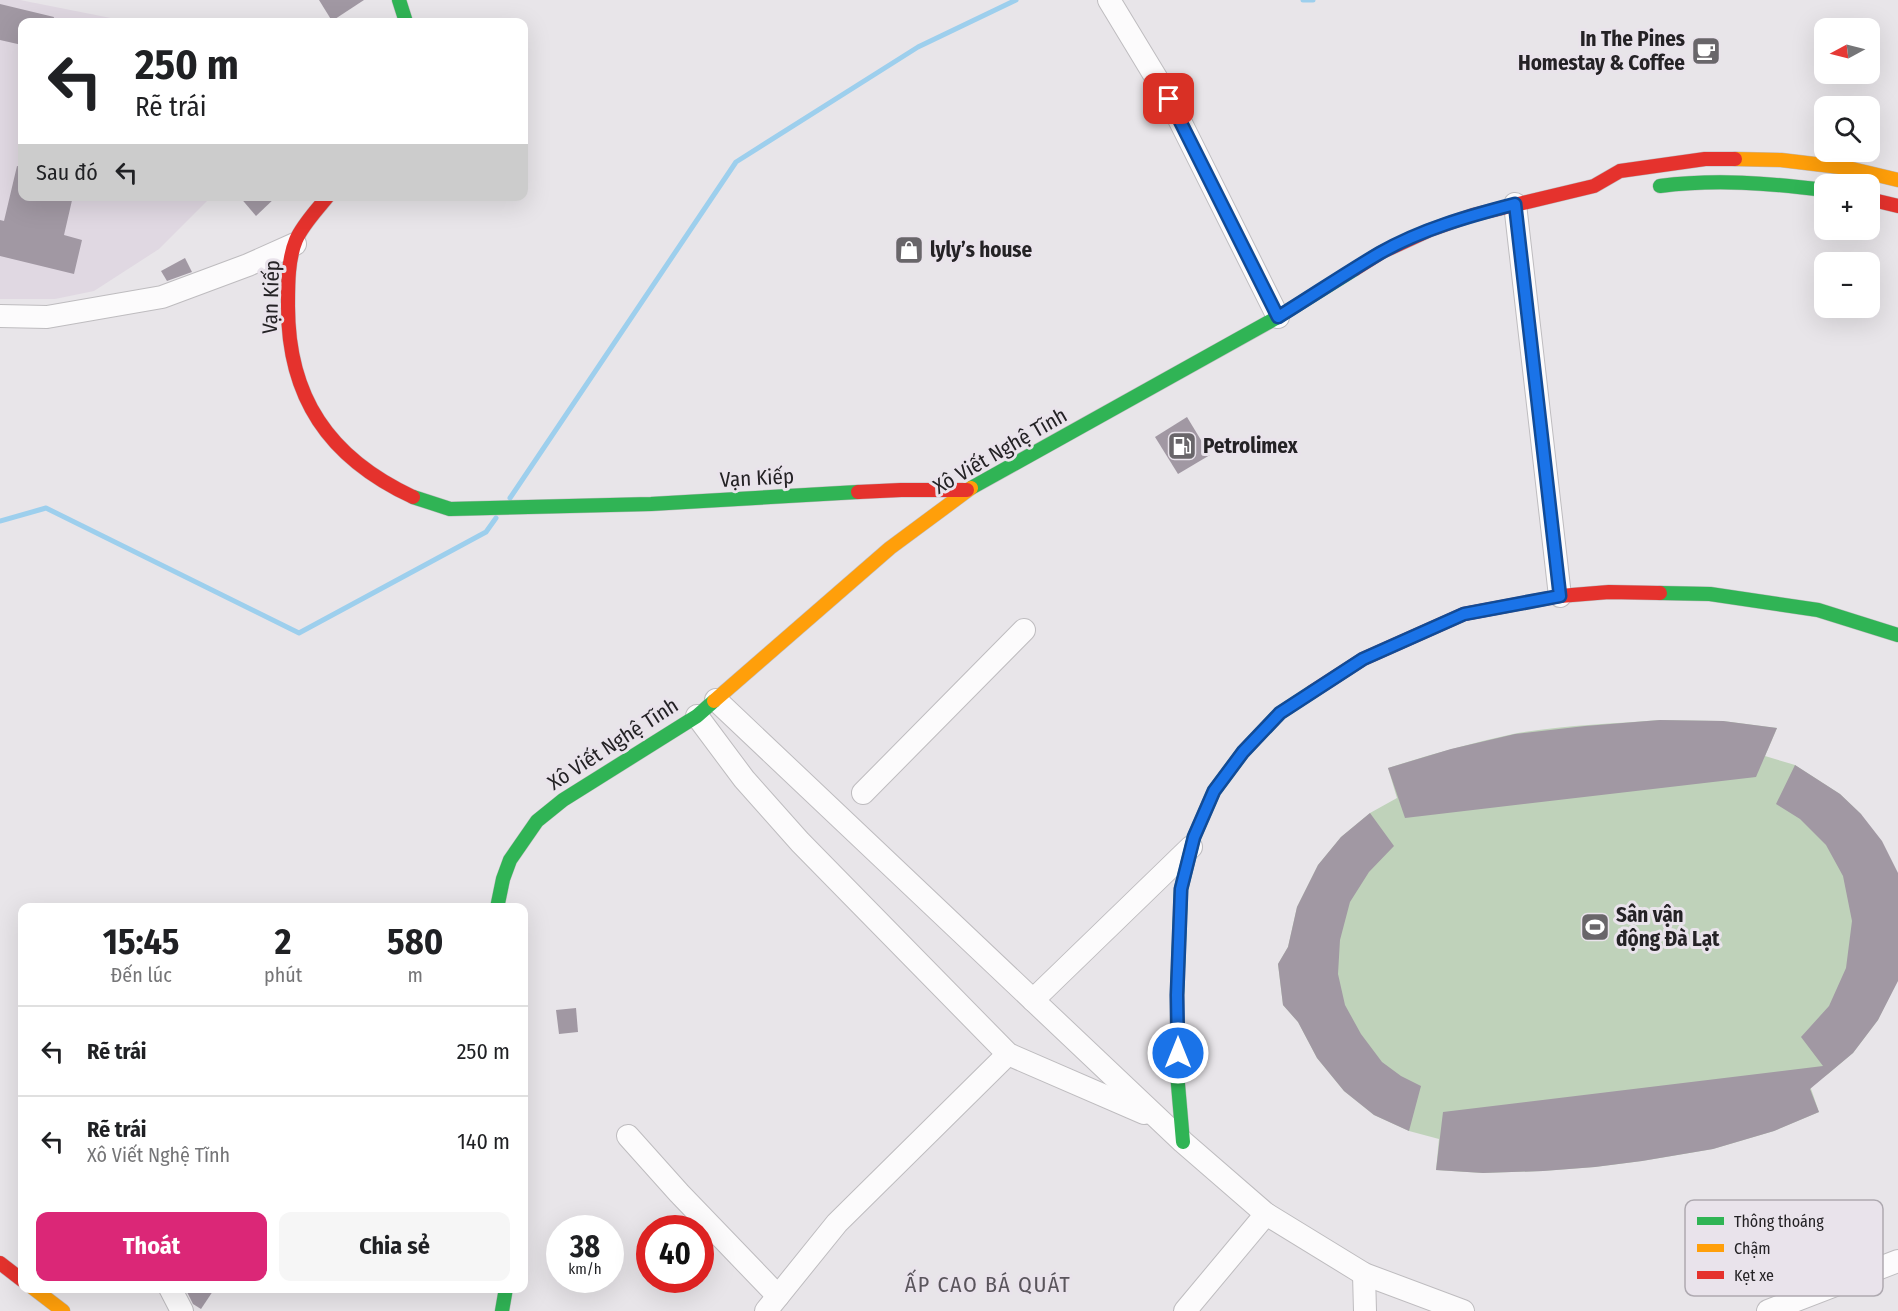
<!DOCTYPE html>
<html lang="vi">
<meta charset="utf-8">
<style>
:root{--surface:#fff;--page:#f6f6f6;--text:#202124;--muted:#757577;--line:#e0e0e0;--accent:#db2777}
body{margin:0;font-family:"Fira Sans Condensed",sans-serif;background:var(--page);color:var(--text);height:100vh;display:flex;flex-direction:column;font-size:22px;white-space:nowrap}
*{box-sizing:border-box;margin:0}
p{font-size:20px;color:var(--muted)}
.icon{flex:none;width:33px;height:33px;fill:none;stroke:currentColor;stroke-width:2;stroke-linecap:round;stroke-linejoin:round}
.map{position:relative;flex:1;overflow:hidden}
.drawer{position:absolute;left:18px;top:903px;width:510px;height:390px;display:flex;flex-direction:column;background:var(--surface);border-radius:12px;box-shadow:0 6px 24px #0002}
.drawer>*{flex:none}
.top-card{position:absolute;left:18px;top:18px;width:510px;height:183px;border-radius:12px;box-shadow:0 6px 24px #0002;background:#fff;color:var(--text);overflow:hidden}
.needle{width:39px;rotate:263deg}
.controls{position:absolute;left:1814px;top:18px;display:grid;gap:12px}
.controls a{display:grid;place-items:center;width:66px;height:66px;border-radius:12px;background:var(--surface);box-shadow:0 6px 24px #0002;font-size:30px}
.speed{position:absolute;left:546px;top:1215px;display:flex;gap:12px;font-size:30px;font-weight:700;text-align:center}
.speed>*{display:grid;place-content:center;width:78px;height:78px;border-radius:50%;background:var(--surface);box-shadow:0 6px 24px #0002;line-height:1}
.speed small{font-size:15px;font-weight:400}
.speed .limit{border:9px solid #d22;background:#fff;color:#111}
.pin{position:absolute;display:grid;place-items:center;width:51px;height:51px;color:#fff;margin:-26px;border-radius:12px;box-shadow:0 3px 9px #0006}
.me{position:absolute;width:66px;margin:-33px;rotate:0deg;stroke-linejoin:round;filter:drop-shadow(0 0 4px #0008)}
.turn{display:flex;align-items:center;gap:21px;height:126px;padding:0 18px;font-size:27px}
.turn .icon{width:78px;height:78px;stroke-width:2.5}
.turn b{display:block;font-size:42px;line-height:51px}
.then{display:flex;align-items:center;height:57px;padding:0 18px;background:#0003;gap:12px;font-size:22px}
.eta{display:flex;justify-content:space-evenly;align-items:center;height:102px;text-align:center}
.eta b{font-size:36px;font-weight:700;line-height:42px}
.primary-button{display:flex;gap:12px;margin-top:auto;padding:12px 18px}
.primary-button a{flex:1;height:69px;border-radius:12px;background:var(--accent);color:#fff;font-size:24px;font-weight:700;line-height:69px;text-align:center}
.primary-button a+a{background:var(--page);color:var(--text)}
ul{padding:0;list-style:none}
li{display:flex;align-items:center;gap:18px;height:90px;padding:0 18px;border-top:2px solid var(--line)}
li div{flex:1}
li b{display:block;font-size:22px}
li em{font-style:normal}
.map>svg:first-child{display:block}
</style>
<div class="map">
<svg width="1898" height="1311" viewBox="0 0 1898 1311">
<rect width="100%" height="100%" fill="#e8e5e9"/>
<polygon fill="#e0d8e2" points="0,0 20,0 131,22 22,22 22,196 211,197 159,249 94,291 55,299 0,299"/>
<path fill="#bfd2ba" d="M1660,720L1723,721L1777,728L1765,756L1795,765L1840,794L1861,814L1898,979L1878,1020L1853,1053L1828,1074L1810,1086L1819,1112L1774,1131L1713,1149L1642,1161L1595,1167L1543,1171L1483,1173L1436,1170L1439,1139L1409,1131L1374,1115L1344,1091L1317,1058L1298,1022L1283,1005L1278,964L1288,947L1297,907L1318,865L1341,837L1370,813L1397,798L1388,768C1429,755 1471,743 1513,734C1561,725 1611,724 1660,720Z"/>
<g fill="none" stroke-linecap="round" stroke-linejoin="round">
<g stroke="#9dcfed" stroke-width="5">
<polyline points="1303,0 1313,0"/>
<polyline points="510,498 736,162 918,47 1016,0"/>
<polyline points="0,521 46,508 299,633 486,532 496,518"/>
</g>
</g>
<g fill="#a198a3">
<polygon points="319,0 364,0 332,21"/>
<polygon points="0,4 54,17 53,22 22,22 22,45 0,40"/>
<polygon points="17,166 22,167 22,196 73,196 64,235 82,240 74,274 0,256 0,220 4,221"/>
<polygon points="239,196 277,196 256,216"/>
<polygon points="185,258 192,272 167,281 161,271"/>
<polygon points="1187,417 1210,455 1178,474 1155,437"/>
<polygon points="1660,720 1723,721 1777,728 1756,777 1405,818 1388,768 1451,749 1515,734 1585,726"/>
<polygon points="1795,765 1840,794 1861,814 1882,841 1898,873 1898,981 1878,1020 1853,1053 1810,1089 1819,1112 1774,1131 1713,1149 1642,1161 1595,1167 1543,1171 1483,1173 1436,1170 1443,1112 1823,1066 1801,1037 1829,1006 1846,968 1852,921 1843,876 1826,845 1800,819 1776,804"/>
<polygon points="1370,813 1394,846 1369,872 1350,902 1340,940 1338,974 1345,1005 1361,1034 1382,1062 1401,1076 1421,1086 1409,1131 1374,1115 1344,1091 1317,1058 1298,1022 1283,1005 1278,964 1288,947 1297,907 1318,865 1341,837"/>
<polygon points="576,1008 578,1032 559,1034 556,1010"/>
<polygon points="185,1288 215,1288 201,1309 193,1304"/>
</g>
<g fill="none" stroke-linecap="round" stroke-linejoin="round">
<g stroke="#bebcbf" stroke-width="24">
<g id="street">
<polyline points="1109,0 1169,99 1278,317"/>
<polyline points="1515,204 1560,596"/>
<polyline points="0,316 47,317 162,297 248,265 295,244"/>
<polyline points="716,700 1183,1142 1266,1214 1364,1274 1463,1311"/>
<polyline points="697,716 744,779 800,842 1008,1054 1144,1113"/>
<polyline points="863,793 1024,630"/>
<polyline points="1033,1000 1191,847"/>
<polyline points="628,1136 679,1193 778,1296"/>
<polyline points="1364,1274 1365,1311"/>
<polyline points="170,1288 182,1311"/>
<polyline points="766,1311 837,1223 1008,1054"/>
<polyline points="1185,1311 1266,1214"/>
<polyline points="1768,1311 1898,1261"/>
</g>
</g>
<g stroke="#bebcbf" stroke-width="15">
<g id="fast">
<polyline points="399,0 406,22"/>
<path d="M1660,186C1715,179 1769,183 1824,190"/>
<polyline points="971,488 1278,317 1355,269"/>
<polyline points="413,497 450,509 651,504 858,492"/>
<polyline points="1660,593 1710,594 1818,610 1898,635"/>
<polyline points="497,908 503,879 510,860 537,821 563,800 697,716 714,701"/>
<polyline points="1183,1142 1177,1073 1177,995 1181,889 1194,837 1214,791 1243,752 1280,713 1312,692"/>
<polyline points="502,1311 506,1288"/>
</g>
</g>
<g stroke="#bebcbf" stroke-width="15">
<g id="slow">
<polyline points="1735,159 1781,160 1848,168 1898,180"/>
<polyline points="714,701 890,548 971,488"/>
<polyline points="33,1288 63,1311"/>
</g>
</g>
<g stroke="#bebcbf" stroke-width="15">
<g id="jam">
<path d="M328,196C317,210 303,224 296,240C288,259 288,284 288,303C287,397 329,458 413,497"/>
<polyline points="1869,199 1898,206"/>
<polyline points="1355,269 1382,252 1430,230 1473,215 1594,186 1620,171 1705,159 1735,159"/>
<polyline points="858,492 901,490 967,490"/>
<polyline points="1312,692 1363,659 1464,614 1560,596 1609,592 1660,593"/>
<polyline points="0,1263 22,1280"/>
</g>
</g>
<use href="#street" stroke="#fcfbfc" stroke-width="22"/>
<use href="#fast" stroke="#30b455" stroke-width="14"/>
<use href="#slow" stroke="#ff9f0a" stroke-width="14"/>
<use href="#jam" stroke="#e5322d" stroke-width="14"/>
</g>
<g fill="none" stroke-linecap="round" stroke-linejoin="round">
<g stroke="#114b97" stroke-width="15">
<path id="route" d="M1169,99L1278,317C1312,296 1346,273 1380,253C1422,229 1469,216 1515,204L1560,596L1464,614L1363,659L1280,713L1243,752L1214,791L1194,837L1181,889L1177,995L1178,1053"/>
</g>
<use href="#route" stroke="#1a73e8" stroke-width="10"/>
</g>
<defs>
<g id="cafe-square" transform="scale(1.5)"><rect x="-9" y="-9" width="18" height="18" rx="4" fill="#69666a" stroke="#e9e3eb"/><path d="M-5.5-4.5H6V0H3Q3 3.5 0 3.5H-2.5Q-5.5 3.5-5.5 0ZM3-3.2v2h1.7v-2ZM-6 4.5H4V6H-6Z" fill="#fff"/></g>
<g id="shop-square" transform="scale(1.5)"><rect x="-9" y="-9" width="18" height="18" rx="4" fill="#69666a" stroke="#e9e3eb"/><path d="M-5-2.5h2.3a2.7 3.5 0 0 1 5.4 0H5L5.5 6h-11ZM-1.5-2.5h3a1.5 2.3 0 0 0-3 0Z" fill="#fff"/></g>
<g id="fuel-square" transform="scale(1.5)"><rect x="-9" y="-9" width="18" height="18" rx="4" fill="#69666a" stroke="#e9e3eb"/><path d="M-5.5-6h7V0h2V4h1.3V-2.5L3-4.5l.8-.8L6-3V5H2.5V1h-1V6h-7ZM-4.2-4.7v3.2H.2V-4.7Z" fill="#fff"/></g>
<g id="stadium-square" transform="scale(1.5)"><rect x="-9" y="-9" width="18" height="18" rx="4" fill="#69666a" stroke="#e9e3eb"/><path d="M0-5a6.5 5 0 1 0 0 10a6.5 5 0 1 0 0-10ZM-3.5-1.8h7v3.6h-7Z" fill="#fff"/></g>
</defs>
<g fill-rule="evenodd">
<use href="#cafe-square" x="1706" y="51"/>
<use href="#shop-square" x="909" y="250"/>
<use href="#fuel-square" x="1182" y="446"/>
<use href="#stadium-square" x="1595" y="927"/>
</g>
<g text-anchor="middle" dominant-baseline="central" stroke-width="6" stroke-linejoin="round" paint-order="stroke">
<g font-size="21" font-weight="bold" fill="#242225" stroke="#e9e3eb" text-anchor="start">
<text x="1685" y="39" text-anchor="end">In The Pines<tspan x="1685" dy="24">Homestay &amp; Coffee</tspan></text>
<text x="930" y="250">lyly’s house</text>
<text x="1203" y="446">Petrolimex</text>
<text x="1616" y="915">Sân vận<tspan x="1616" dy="24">động Đà Lạt</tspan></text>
</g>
<g font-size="21" fill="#242225" stroke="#e9e3eb">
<text transform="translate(271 297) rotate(-88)">Vạn Kiếp</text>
<text transform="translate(1000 451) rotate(-30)">Xô Viết Nghệ Tĩnh</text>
<text transform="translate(757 478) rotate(-3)">Vạn Kiếp</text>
<text transform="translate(613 744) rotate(-33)">Xô Viết Nghệ Tĩnh</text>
</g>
<g font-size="22" letter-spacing="1.5" fill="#5a555c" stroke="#e9e3eb">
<text x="988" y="1284">ẤP CAO BÁ QUÁT</text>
</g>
</g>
<rect x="1685" y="1200" width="198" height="96" rx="9" fill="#e9e3eb" stroke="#aea9b0" stroke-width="1.5"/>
<rect x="1697" y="1217" width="27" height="8" fill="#30b455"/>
<rect x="1697" y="1244" width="27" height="8" fill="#ff9f0a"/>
<rect x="1697" y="1271" width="27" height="8" fill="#e5322d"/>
<g font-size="16" fill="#242225">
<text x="1734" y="1227">Thông thoáng</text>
<text x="1734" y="1254">Chậm</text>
<text x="1734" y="1281">Kẹt xe</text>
</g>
</svg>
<div class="controls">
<a><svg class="needle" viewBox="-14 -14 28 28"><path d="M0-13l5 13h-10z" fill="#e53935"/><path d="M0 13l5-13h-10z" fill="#757577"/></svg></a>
<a><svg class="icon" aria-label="search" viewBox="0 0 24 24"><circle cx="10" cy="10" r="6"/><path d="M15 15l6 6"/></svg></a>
<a>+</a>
<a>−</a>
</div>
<div class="speed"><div>38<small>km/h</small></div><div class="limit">40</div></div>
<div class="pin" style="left:1169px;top:99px;background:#d93025"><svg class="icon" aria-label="arrive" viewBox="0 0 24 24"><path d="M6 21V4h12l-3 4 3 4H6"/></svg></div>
<svg class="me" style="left:1178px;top:1053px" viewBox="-20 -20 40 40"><circle r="17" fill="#1a73e8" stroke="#fff" stroke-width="3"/><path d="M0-11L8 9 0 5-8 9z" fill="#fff"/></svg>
<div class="top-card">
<div class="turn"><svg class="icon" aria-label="left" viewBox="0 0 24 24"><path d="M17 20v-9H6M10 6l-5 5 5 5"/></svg><div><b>250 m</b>Rẽ trái</div></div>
<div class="then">Sau đó<svg class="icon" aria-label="left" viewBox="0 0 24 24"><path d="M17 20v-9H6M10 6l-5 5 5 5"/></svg></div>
</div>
<section class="drawer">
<div class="eta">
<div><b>15:45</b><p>Đến lúc</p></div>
<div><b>2</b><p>phút</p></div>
<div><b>580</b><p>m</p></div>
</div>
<ul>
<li><svg class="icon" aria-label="left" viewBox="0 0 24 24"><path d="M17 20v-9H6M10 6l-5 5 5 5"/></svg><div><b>Rẽ trái</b></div><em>250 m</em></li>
<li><svg class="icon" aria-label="left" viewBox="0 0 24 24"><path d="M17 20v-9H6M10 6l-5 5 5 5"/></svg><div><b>Rẽ trái</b><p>Xô Viết Nghệ Tĩnh</p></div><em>140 m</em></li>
</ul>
<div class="primary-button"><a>Thoát</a><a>Chia sẻ</a></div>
</section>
</div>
